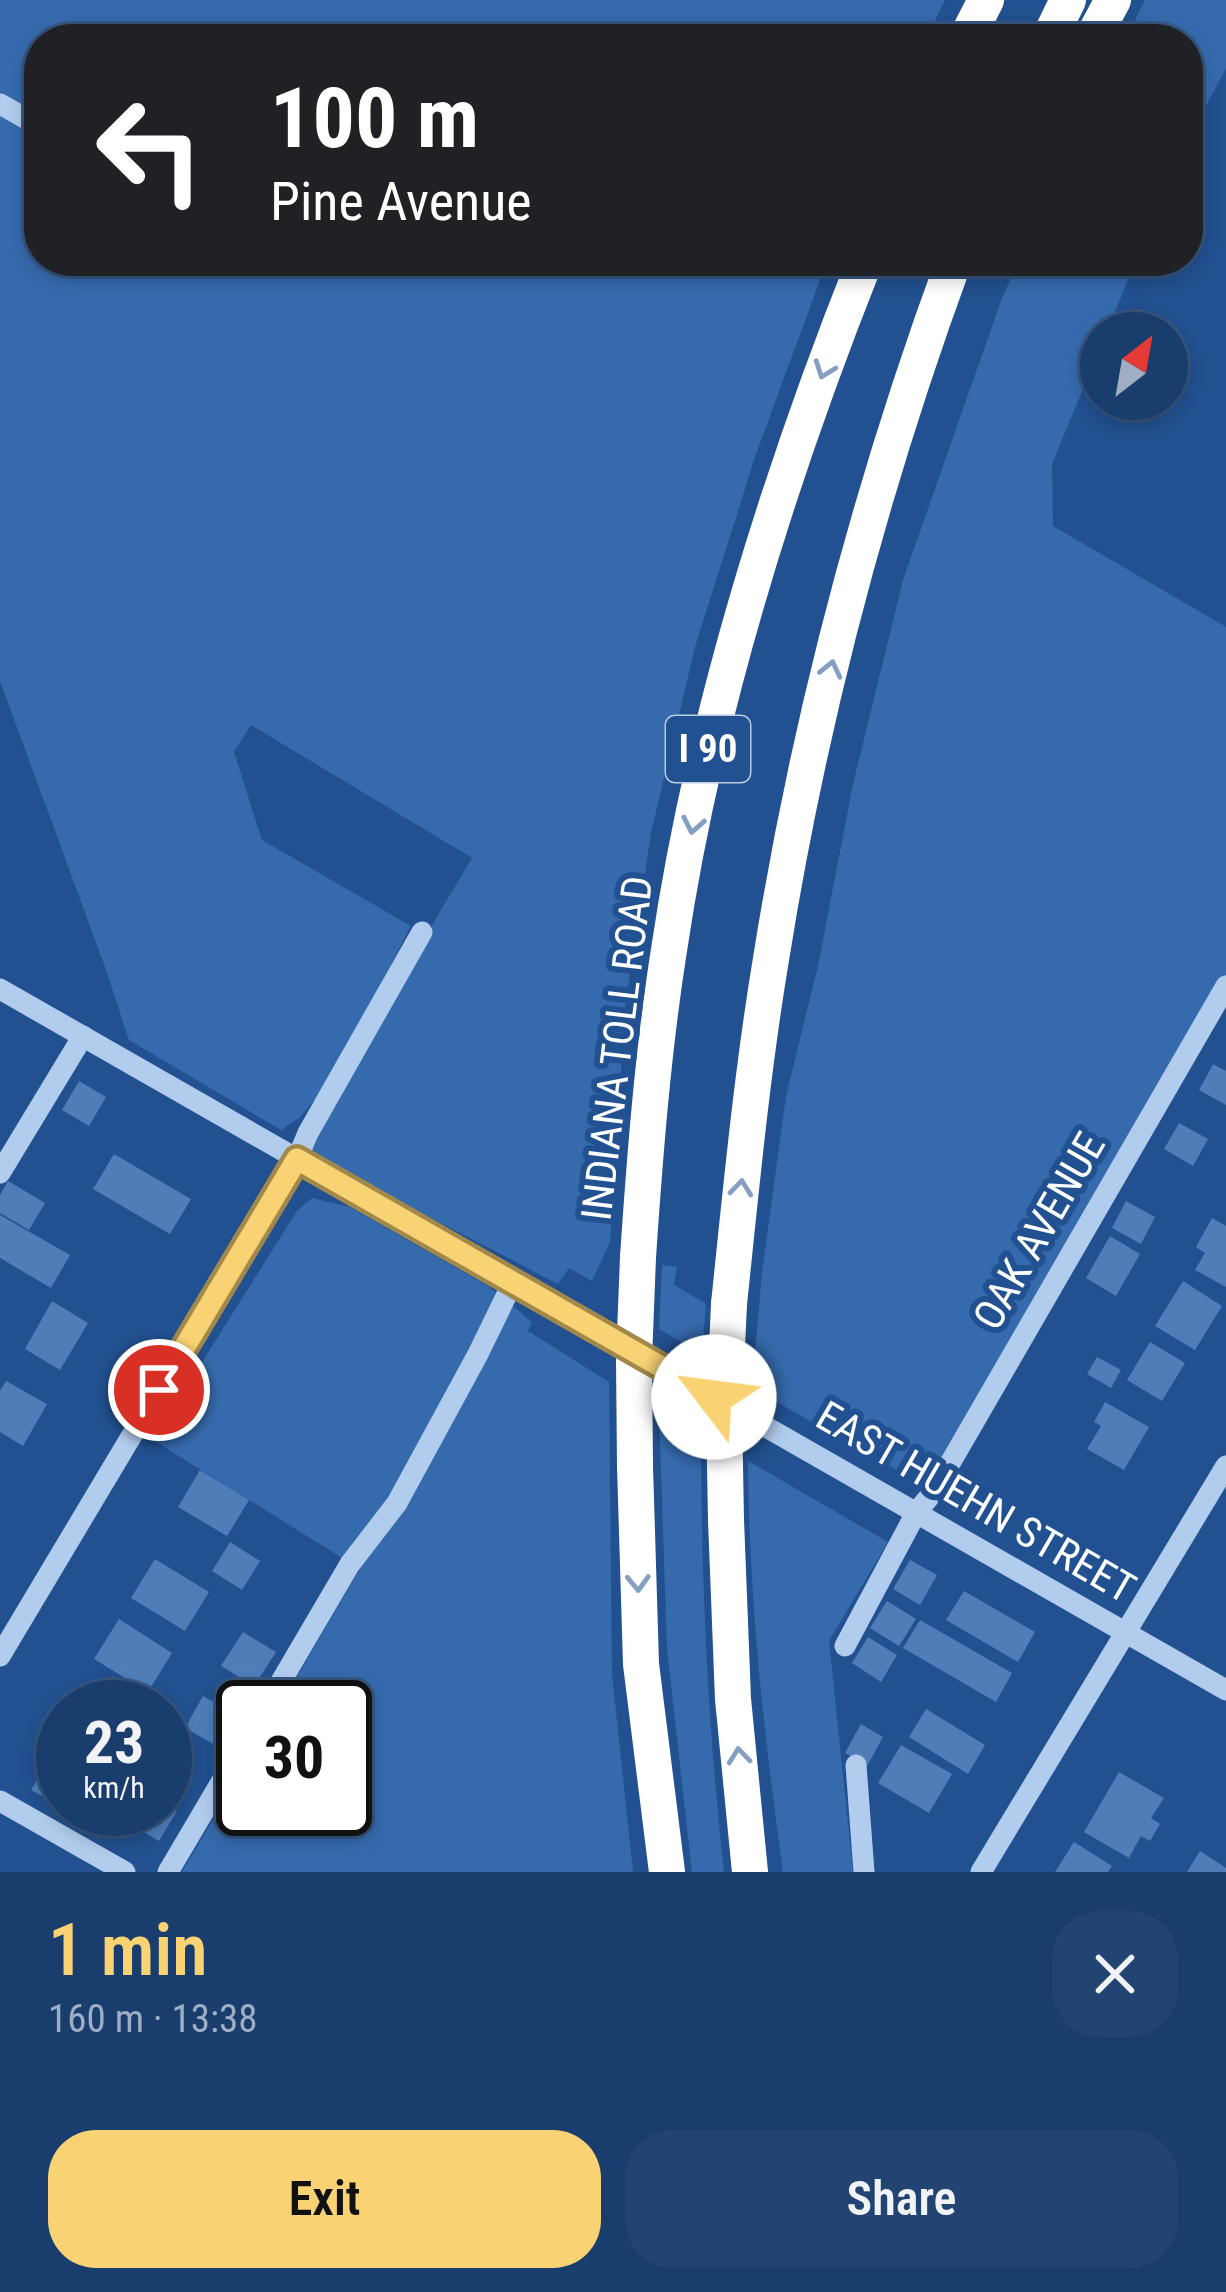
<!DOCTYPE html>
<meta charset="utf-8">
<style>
:root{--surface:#193d6c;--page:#224472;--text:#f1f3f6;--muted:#9faec2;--line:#37567f;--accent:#f9d373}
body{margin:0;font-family:"Roboto Condensed",sans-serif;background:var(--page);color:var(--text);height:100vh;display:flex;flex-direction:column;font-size:45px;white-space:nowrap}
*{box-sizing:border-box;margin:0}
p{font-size:39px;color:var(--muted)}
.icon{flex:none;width:66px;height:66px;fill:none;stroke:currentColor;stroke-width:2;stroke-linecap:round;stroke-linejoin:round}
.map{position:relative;height:1872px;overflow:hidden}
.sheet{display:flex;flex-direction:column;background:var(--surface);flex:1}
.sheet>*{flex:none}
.guide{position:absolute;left:24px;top:24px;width:1179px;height:252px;border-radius:48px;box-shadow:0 6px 18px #0003,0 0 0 3px var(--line);background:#202124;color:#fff;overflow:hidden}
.needle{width:78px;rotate:31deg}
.controls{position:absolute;left:1080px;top:312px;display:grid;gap:24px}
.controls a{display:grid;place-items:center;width:108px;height:108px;border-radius:50%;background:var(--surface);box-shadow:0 6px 18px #0003,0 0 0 3px var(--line);font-size:60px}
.speed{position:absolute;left:36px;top:1680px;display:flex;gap:24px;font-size:60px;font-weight:700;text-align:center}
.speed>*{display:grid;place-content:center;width:156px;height:156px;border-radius:50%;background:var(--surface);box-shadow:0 6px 18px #0003,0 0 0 3px var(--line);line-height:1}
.speed small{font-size:30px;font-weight:400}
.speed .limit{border:6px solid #111;border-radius:18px;background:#fff;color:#111}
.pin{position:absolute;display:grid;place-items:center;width:102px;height:102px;color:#fff;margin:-51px;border:6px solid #fff;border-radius:50%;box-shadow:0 3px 12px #0007}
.me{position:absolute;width:132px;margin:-66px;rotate:300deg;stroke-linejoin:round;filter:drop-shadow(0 0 9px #0008)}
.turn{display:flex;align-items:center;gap:42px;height:252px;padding:0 48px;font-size:54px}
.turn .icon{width:156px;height:156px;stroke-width:2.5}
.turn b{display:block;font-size:84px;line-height:102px}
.round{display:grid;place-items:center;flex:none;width:126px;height:126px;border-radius:48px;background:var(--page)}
.summary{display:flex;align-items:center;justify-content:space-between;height:204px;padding:0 48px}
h1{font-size:72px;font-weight:600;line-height:90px;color:var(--accent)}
.button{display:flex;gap:24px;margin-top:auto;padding:24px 48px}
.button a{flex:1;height:138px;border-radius:48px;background:var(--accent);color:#111;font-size:48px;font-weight:600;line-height:138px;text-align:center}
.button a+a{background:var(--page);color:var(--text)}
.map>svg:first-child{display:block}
</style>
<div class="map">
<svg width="1226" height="1872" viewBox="0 0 1226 1872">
<rect width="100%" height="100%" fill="#215190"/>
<g fill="#356bad">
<polygon points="0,0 945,0 926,39 39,39 39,261 827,261 756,454 695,647 651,833 625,1008 610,1242 592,1281 569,1268 558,1284 298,1149 472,858 251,725 234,752 262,840 411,926 330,1082 299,1118 281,1130 129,1040 105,967 0,681"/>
<polygon points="1145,0 1226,0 1226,68 1188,140 1188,39 1126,39"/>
<polygon points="1019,261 1136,261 1106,333 1101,333 1101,345 1052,464 1053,526 1226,627 1226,986 934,1491 752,1388 762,1273 786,1096 818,966 853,784 903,580 1002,298"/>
<polygon points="312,1198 350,1207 488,1286 532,1322 528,1331 609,1382 612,1674 633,1872 182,1872 243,1769 243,1809 345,1809 345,1707 279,1707 360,1569 153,1440 297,1211"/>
<polygon points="662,1265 677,1267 674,1285 706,1304 702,1355 659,1329"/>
<path d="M659,1411L701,1436C701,1582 708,1727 724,1872H692L667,1649Z"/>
<path d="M748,1461L888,1542L829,1641L853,1872H783C764,1736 749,1599 748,1461Z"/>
</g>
<g fill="#4e7db8">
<polygon points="1213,1064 1226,1071 1226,1105 1199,1090"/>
<polygon points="79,1081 106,1097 89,1126 62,1110"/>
<polygon points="1179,1123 1208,1139 1193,1166 1164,1149"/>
<polygon points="114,1154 191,1199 170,1234 93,1189"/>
<polygon points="8,1181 45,1203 29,1230 0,1213 0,1195"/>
<polygon points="1126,1201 1155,1217 1141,1244 1112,1228"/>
<polygon points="0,1215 70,1255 51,1288 0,1258"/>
<polygon points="1212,1218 1226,1226 1226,1287 1195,1270 1205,1253 1196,1247"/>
<polygon points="1110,1236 1140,1254 1116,1296 1086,1278"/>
<polygon points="1183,1281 1222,1306 1195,1350 1155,1326"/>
<polygon points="52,1301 88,1323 60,1370 25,1349"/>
<polygon points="1150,1342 1185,1363 1162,1401 1127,1380"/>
<polygon points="1097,1357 1121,1370 1111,1388 1087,1374"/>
<polygon points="6,1381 47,1404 23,1446 0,1432 0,1391"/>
<polygon points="1105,1402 1149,1427 1124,1470 1087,1449 1101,1426 1094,1422"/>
<polygon points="200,1470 249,1500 227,1536 178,1507"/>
<polygon points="230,1542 260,1561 242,1590 212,1571"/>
<polygon points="155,1559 209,1592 185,1631 131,1598"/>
<polygon points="910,1560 937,1575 920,1605 893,1589"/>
<polygon points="964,1591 1035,1632 1018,1662 946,1620"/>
<polygon points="887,1601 916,1619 899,1646 870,1628"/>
<polygon points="119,1619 172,1653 148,1692 94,1659"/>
<polygon points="920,1620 1012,1673 996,1702 903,1648"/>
<polygon points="243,1632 276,1652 254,1686 221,1666"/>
<polygon points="868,1637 897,1655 881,1682 852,1663"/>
<polygon points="90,1687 123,1707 78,1707"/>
<polygon points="203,1696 235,1714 217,1746 185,1728"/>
<polygon points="926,1709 985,1745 968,1774 909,1737"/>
<polygon points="861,1724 883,1737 867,1766 845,1753"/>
<polygon points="901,1745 952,1774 929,1813 878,1783"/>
<polygon points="52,1754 63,1761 63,1808 31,1790"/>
<polygon points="1119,1772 1164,1798 1151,1818 1160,1824 1150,1841 1141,1836 1129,1858 1084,1832"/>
<polygon points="165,1804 177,1811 159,1841 132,1825 141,1809 165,1809"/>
<polygon points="64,1809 106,1809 95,1827"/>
<polygon points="1074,1842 1112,1866 1108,1872 1055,1872"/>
<polygon points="1200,1851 1226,1868 1226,1872 1187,1872"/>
</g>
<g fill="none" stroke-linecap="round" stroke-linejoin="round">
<g stroke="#b1cced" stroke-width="21">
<polyline points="0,104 39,126"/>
<polyline points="0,989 1226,1690"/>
<polyline points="0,1173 83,1036"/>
<polyline points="845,1646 916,1513 934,1491 1226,986"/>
<polyline points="0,1656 297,1159 308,1133 422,932"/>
<polyline points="266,1707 350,1564 397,1503 478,1354 513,1282"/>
<polyline points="856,1765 864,1872"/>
<polyline points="0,1801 125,1872"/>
<polyline points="168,1872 243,1745"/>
<polyline points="981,1872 1226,1466"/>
</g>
<g stroke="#fff" stroke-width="36">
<polyline points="966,39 986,0"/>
<polyline points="1049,39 1068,0"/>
<polyline points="1092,39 1113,0"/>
<path d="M638,1257C645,1154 653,1051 669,950C704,714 777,482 865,261"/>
<path d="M729,1304C741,1189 752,1073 771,959C809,721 871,487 954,261"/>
<polyline points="635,1466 641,1664 667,1872"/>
<polyline points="726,1520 733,1699 750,1872"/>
</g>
<g stroke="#fff" stroke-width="36">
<polyline points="635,1466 634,1359 638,1257"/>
<polyline points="726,1520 724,1411 729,1304"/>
</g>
</g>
<defs><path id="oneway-chevron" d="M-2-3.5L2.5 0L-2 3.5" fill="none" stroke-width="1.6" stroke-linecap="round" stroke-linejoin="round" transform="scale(3)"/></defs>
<g stroke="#859fc2">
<use href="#oneway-chevron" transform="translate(824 370) rotate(110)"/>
<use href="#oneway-chevron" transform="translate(831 669) rotate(-77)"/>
<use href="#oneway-chevron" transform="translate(693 825) rotate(101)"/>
<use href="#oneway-chevron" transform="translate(741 1188) rotate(-84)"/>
<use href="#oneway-chevron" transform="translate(638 1583) rotate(88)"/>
<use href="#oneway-chevron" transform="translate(739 1756) rotate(-96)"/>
</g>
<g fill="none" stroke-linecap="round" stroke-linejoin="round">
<g stroke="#a2894b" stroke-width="30">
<polyline id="route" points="159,1390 297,1159 714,1397"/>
</g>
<use href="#route" stroke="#f9d373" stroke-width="21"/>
</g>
<g text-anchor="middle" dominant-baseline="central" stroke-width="12" stroke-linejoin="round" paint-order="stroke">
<rect fill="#215190" stroke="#bccbde" stroke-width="3" x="666" y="716" width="84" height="66" rx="9"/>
<g font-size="39" font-weight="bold" fill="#fff">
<text x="708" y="749">I 90</text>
</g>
<g font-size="42" fill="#fff" stroke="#215190">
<text transform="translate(617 1048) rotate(-83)">INDIANA TOLL ROAD</text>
<text transform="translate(1039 1231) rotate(-60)">OAK AVENUE</text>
<text transform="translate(976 1502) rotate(30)">EAST HUEHN STREET</text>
</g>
</g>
</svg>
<div class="controls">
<a><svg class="needle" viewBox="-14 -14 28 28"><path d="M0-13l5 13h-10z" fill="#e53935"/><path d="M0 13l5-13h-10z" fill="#9faec2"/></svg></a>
</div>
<div class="speed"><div>23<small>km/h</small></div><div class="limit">30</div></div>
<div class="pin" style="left:159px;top:1390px;background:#d93025"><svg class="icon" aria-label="arrive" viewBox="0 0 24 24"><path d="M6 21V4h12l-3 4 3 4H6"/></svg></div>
<svg class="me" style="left:714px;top:1397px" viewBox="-20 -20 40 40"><circle r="19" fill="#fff"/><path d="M0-13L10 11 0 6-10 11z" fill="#f9d373"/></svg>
<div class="guide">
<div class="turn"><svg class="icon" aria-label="left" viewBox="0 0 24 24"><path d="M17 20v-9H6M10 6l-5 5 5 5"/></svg><div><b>100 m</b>Pine Avenue</div></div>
</div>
</div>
<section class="sheet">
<div class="summary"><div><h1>1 min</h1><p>160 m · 13:38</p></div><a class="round"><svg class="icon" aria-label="close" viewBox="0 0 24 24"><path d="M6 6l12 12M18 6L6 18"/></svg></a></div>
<div class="button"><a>Exit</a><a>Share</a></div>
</section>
